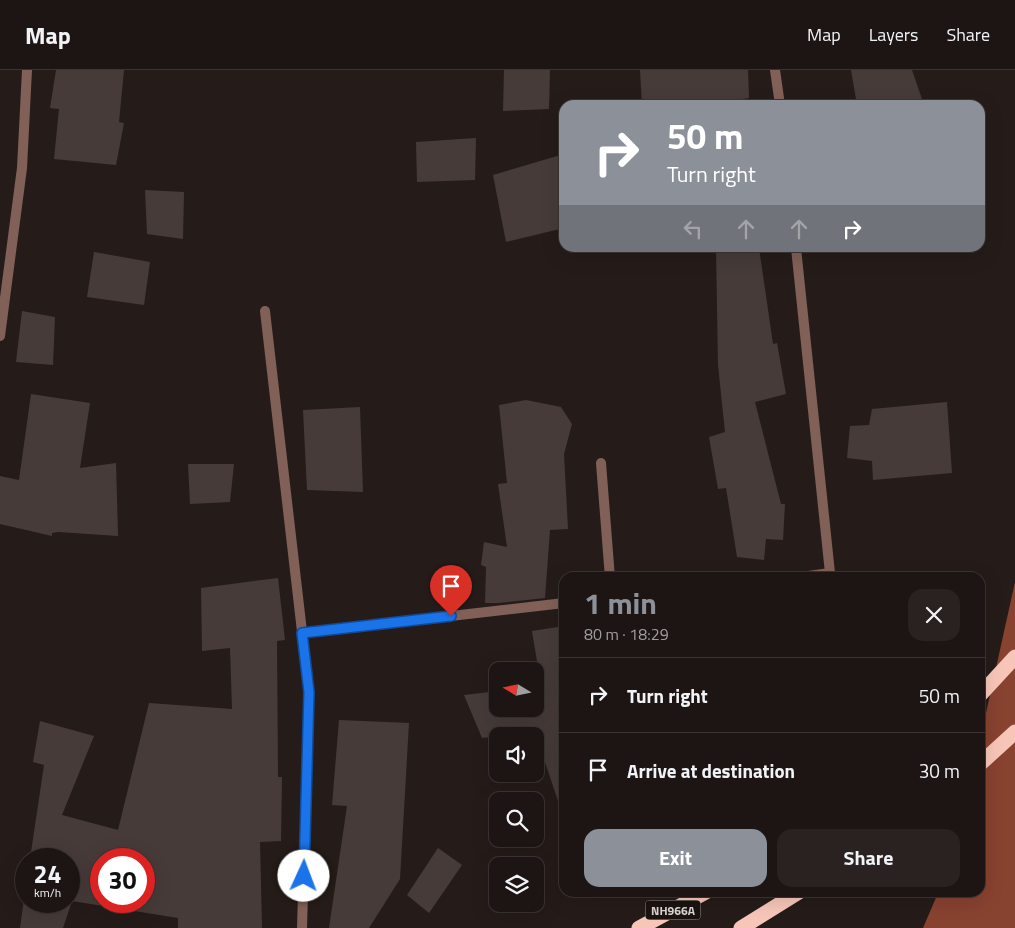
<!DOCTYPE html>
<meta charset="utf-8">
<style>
:root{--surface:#1c1513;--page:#292221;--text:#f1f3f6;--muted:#a09fa0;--line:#3a3433;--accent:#8c9099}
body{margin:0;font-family:"Titillium Web",sans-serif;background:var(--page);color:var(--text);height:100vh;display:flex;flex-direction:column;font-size:19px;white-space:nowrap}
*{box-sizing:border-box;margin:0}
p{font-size:16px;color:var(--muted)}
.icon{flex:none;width:28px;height:28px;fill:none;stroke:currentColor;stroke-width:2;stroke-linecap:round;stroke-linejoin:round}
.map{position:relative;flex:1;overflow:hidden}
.sheet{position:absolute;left:559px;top:502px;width:426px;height:325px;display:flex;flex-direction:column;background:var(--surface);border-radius:15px;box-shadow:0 5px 20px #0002,0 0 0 1px var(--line)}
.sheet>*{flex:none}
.hud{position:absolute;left:559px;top:30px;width:426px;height:152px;border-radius:15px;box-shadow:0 5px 20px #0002,0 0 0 1px var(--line);background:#8c9099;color:#fff;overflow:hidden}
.needle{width:32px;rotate:280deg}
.buttons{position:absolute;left:489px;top:592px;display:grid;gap:10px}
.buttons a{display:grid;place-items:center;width:55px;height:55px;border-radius:10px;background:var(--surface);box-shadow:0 5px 20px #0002,0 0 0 1px var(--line);font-size:25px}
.speed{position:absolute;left:15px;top:778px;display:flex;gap:10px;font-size:25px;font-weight:700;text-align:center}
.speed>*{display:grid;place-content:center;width:65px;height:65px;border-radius:50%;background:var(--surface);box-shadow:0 5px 20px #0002,0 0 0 1px var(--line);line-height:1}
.speed small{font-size:12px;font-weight:400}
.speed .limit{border:8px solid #d22;background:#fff;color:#111}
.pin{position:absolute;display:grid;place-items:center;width:42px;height:42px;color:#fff;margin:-51px -21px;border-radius:50% 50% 50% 0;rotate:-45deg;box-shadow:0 0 5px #0007}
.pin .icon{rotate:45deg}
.me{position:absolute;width:55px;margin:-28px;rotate:2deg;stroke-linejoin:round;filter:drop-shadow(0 0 4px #0008)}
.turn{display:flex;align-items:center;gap:18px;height:105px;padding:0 25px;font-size:22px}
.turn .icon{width:65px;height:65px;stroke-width:2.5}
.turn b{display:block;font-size:35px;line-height:42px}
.lanes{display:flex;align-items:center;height:48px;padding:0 25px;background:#0003;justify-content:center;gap:25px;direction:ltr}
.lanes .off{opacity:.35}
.round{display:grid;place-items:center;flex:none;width:52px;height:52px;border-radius:15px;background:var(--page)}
.headline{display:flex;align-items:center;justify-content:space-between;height:85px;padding:0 25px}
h1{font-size:30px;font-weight:700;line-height:38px;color:var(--accent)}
.button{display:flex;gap:10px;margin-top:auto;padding:10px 25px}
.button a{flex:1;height:58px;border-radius:15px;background:var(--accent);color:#fff;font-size:20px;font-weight:700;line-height:58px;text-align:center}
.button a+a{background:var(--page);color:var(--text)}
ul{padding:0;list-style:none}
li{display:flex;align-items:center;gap:15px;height:75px;padding:0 25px;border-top:1px solid var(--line)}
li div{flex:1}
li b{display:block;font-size:19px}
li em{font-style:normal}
header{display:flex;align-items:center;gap:30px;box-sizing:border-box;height:70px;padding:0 25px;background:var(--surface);border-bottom:1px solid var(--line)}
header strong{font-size:24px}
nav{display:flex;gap:28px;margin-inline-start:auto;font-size:18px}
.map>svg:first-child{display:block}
</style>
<header>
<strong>Map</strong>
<nav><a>Map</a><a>Layers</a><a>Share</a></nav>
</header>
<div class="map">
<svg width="1015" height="858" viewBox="0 0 1015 858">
<rect width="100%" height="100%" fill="#251c19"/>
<polygon fill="#884230" points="1015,512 1015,858 923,858 938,823 980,822 980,670"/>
<g fill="#463b39" fill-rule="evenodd">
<polygon points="56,0 124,0 119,52 124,53 116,95 54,89 59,39 50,38"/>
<polygon points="504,0 550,0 549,39 503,41"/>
<polygon points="640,0 748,0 749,28 714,34 713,32 642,35"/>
<polygon points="851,0 912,0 924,35 857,35"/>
<polygon points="476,68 475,110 417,112 416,72"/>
<polygon points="564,84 564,158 506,172 493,105"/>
<polygon points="145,120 184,122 183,169 147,164"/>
<polygon points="716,178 759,178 773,274 777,273 786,324 755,332 781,434 785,434 783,470 766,469 764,490 737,487 726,418 718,419 709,367 725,362 718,295"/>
<polygon points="94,182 150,192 144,235 87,227"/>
<polygon points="22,241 55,247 53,295 16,292"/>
<polygon points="31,324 90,333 80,398 116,393 118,466 58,462 52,463 52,466 0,454 0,406 19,410"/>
<polygon points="526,330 561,337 572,354 564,384 568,459 550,460 545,528 499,533 485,533 486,497 481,495 484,472 507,477 498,414 507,413 499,335"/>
<polygon points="947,332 952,403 873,410 872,391 847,388 850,356 869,355 872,339"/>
<polygon points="360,337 363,422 307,420 303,340"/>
<polygon points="188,394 234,394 230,432 190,434"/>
<path d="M278,508L285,570L277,571L278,707H282L281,771L260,772L262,858H178V848L72,831L63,858H20L26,814V831H69V789H30L44,695L33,692L40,651L94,666L62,745L118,760L149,633L232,639L230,578L202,581L201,518ZM101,789H144V831H101Z"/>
<polygon points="564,556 564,733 559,734 535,662 482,668 464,625 498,621 498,639 535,639 535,617 541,616 532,561"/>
<polygon points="339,650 409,653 400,809 369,858 329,858 347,736 332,735"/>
<polygon points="438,778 462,795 429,843 407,825"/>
</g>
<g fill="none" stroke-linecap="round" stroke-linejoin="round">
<g stroke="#816057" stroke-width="10">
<polyline points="775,0 780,35"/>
<polyline points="265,241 309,622 302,858"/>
<polyline points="0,266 22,98 27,0"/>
<polyline points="601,393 610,508"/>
<polyline points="794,508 830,503 796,178"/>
<polyline points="302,563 564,533"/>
</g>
<g stroke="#f8c6b9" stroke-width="15">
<polyline points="980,625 1015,587"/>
<polyline points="980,694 1015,662"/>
<polyline points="639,858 706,822"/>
<polyline points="741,858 799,822"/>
</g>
</g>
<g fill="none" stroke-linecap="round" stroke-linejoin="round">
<g stroke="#114b97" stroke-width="12">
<polyline id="route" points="304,806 309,622 302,563 451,546"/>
</g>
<use href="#route" stroke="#1a73e8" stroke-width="9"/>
</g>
<g text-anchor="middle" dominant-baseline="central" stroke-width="5" stroke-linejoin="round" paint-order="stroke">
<rect fill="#1b1310" stroke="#a29c99" stroke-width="1" x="645.5" y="830.5" width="55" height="19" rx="4"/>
<g font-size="12" font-weight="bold" fill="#dcd6d4">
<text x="673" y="840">NH966A</text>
</g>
</g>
</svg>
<div class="buttons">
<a><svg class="needle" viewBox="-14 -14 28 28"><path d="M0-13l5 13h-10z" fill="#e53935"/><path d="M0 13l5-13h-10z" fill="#a09fa0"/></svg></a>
<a><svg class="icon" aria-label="sound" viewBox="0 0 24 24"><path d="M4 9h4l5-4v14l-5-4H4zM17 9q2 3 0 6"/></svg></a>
<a><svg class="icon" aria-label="search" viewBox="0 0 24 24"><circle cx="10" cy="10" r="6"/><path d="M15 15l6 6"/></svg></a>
<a><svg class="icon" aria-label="layers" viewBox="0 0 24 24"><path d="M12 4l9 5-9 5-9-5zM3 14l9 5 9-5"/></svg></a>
</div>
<div class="speed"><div>24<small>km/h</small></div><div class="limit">30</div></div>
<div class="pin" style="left:451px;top:546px;background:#d93025"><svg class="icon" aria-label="arrive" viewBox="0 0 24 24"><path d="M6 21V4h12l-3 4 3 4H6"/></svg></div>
<svg class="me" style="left:304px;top:806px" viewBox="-20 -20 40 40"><circle r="19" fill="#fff"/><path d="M0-13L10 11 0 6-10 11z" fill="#1a73e8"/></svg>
<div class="hud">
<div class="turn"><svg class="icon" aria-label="right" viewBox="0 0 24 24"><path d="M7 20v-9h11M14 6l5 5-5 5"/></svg><div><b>50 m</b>Turn right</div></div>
<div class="lanes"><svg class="icon off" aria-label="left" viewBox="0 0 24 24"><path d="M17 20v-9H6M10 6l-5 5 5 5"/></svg><svg class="icon off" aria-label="ahead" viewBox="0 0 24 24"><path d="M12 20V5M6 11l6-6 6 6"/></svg><svg class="icon off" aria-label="ahead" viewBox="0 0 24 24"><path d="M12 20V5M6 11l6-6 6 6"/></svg><svg class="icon" aria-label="right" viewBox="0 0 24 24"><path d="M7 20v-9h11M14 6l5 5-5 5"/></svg></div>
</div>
<section class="sheet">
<div class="headline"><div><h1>1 min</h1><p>80 m · 18:29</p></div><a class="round"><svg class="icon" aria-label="close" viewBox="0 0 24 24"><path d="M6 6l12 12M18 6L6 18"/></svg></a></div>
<ul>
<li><svg class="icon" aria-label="right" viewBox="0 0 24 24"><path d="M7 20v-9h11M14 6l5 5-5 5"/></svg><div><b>Turn right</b></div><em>50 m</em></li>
<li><svg class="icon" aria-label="arrive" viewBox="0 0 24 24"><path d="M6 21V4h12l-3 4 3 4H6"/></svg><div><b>Arrive at destination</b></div><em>30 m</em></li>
</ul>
<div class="button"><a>Exit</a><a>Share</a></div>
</section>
</div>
